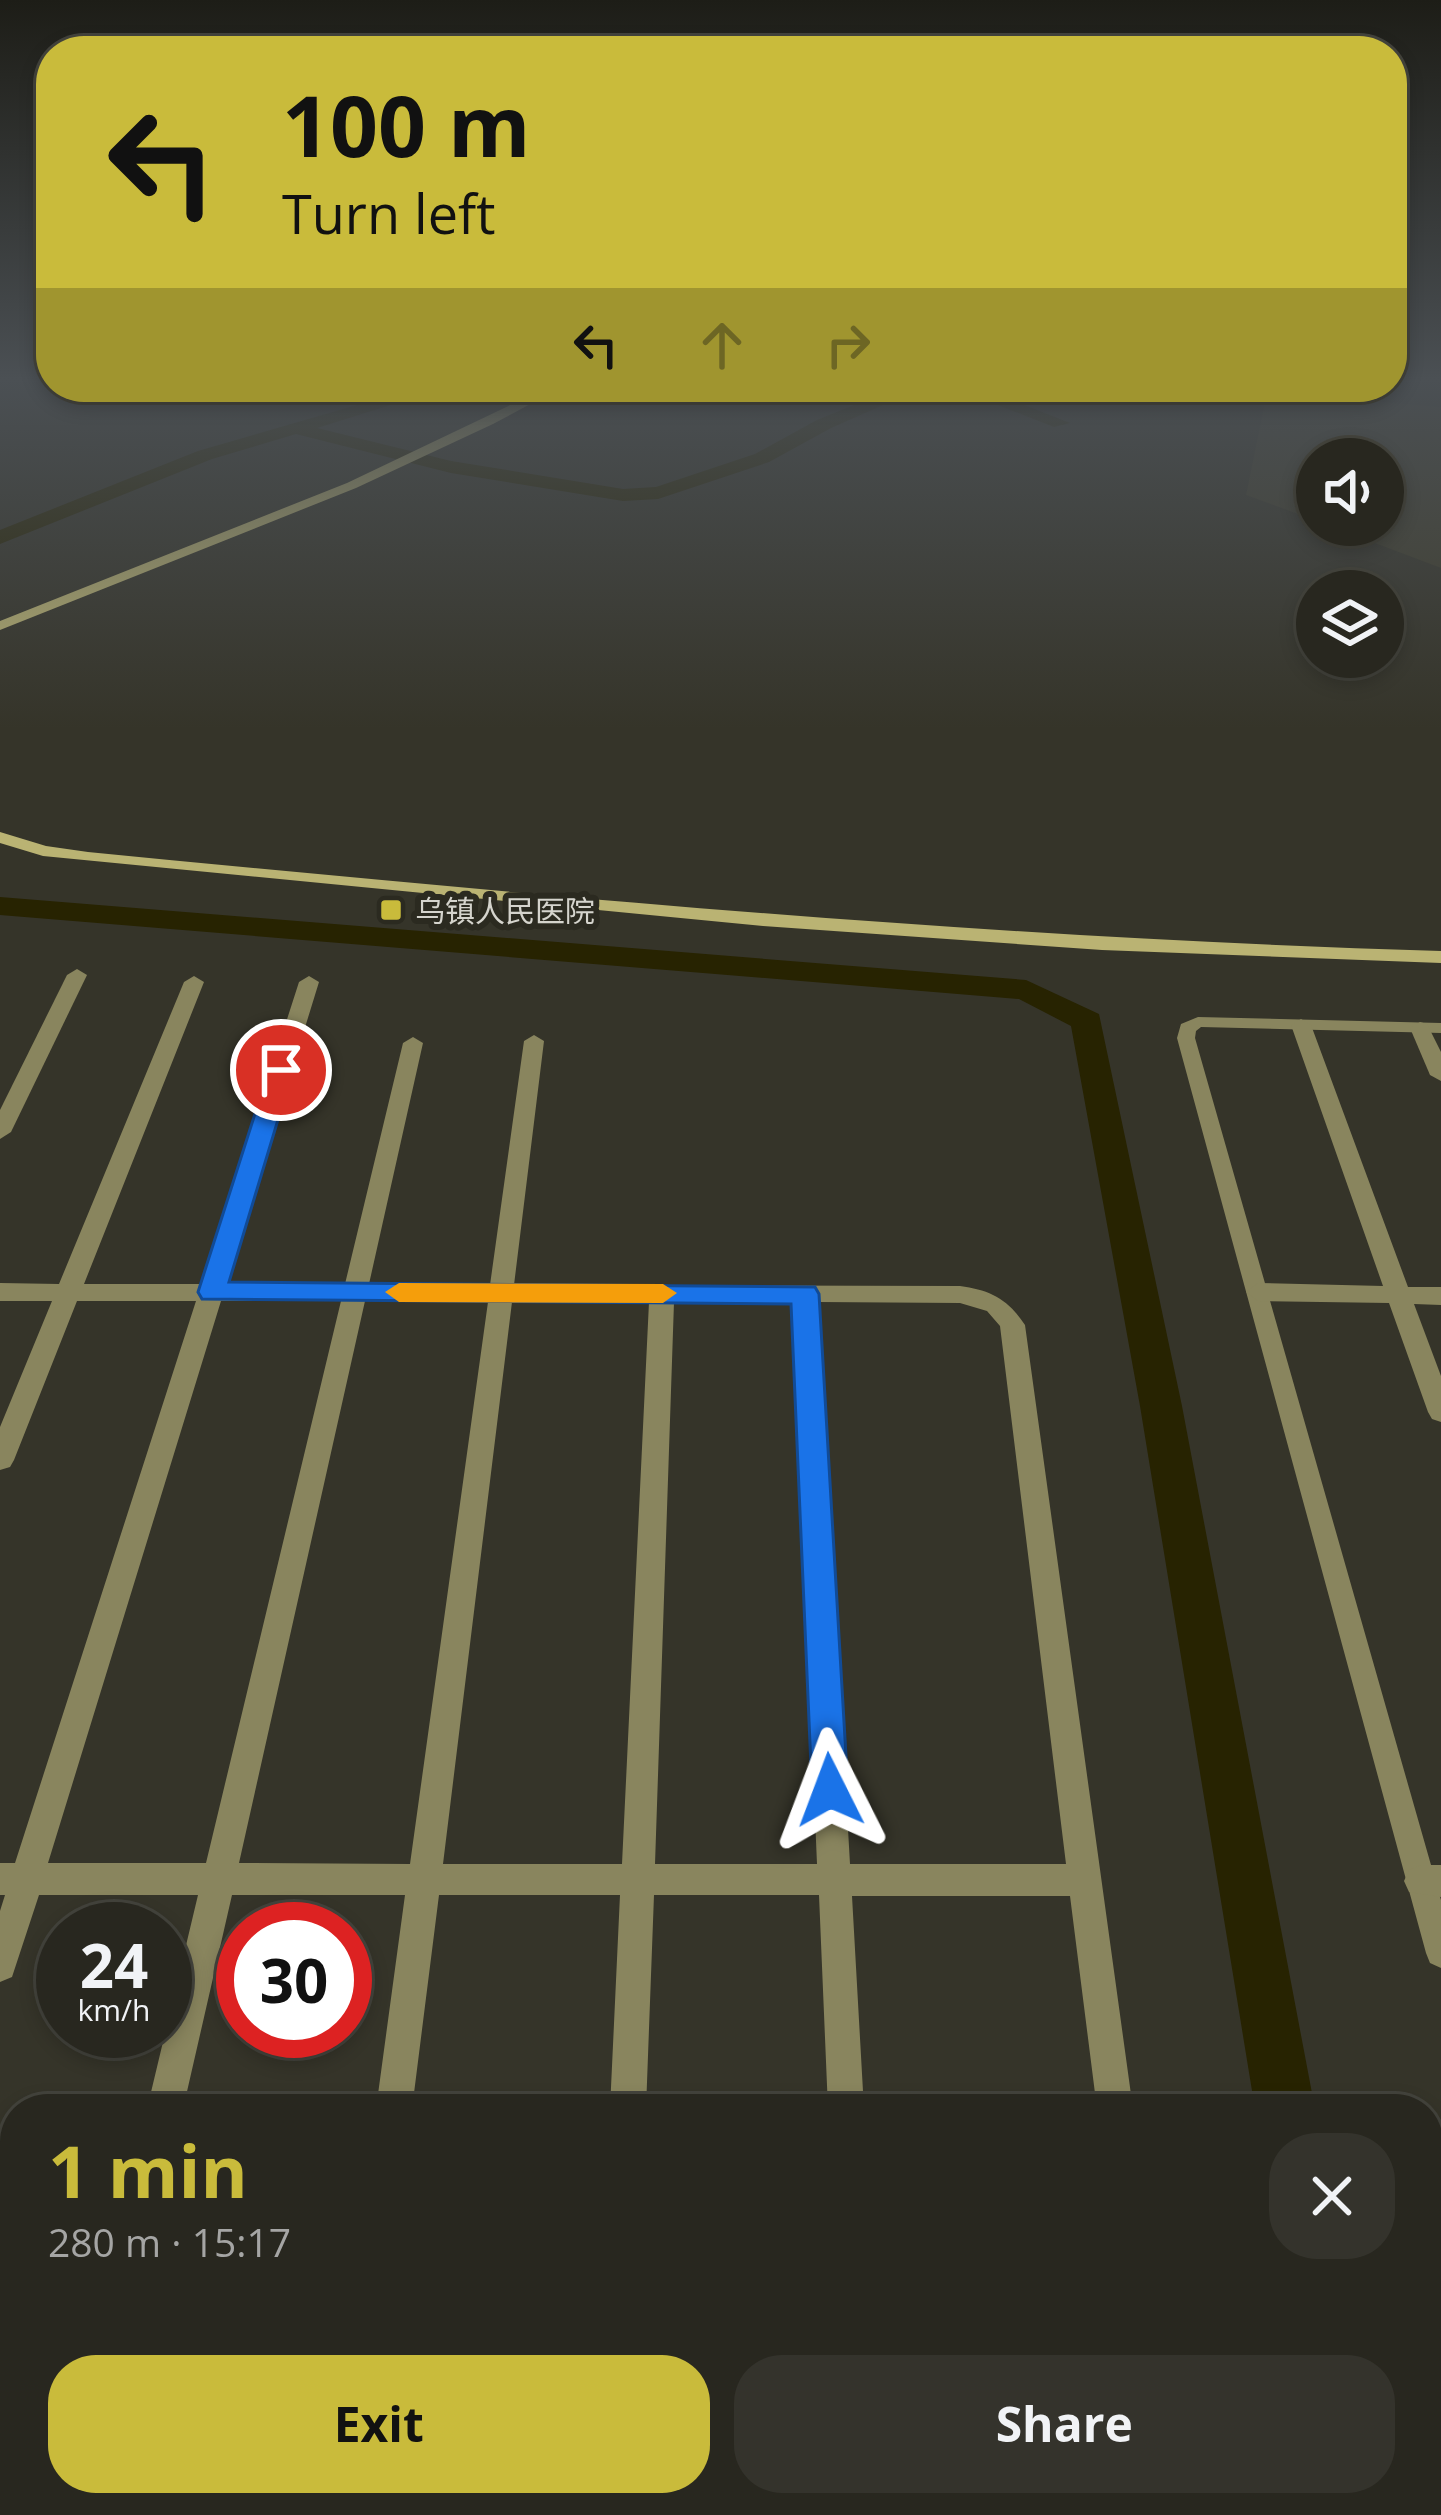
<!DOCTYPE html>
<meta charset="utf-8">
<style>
:root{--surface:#28271f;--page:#34332c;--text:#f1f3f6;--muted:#a5a5a4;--line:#44443d;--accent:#c9bb3b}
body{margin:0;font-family:"Open Sans","Noto Sans SC",sans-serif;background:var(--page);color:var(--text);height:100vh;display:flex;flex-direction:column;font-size:45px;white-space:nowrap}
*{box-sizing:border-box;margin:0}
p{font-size:39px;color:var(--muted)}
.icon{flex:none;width:66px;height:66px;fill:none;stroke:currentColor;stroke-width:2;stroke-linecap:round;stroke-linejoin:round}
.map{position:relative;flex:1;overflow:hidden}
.sheet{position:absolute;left:0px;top:2094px;width:1443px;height:423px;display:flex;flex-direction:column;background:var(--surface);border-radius:48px 48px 0 0;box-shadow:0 6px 18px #0003,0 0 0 3px var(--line)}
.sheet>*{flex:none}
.banner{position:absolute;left:36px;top:36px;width:1371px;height:366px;border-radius:48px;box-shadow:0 6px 18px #0003,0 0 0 3px var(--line);background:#c9bb3b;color:#111;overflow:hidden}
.buttons{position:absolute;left:1296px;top:438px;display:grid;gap:24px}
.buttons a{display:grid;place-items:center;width:108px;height:108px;border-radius:50%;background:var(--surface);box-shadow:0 6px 18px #0003,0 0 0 3px var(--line);font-size:60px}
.speed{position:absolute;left:36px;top:1902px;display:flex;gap:24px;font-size:60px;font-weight:700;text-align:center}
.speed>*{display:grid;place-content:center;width:156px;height:156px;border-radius:50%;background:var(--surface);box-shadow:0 6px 18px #0003,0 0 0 3px var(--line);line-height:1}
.speed small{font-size:30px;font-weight:400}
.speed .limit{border:18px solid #d22;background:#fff;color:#111}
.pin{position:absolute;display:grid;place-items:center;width:102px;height:102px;color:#fff;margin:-51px;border:6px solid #fff;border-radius:50%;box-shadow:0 3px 12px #0007}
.me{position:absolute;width:132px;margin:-66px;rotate:357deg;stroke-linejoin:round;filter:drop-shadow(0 0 9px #0008)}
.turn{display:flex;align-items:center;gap:42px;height:252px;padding:0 48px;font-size:54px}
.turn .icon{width:156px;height:156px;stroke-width:2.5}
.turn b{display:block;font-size:84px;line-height:102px}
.lanes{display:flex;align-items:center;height:114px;padding:0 48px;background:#0003;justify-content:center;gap:60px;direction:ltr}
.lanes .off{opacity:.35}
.round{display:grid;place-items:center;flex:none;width:126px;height:126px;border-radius:48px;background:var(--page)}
.overview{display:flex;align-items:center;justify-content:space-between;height:204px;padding:0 48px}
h1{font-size:72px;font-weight:700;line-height:90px;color:var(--accent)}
.primary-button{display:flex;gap:24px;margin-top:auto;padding:24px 48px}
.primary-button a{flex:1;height:138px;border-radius:48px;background:var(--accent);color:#111;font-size:48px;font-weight:700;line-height:138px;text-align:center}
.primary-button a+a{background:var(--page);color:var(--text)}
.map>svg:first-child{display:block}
</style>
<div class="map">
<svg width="1441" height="2515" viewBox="0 0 1441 2515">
<rect width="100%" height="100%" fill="#353429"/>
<polygon fill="#3f3d2c" points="1267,392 1441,407 1441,568 1327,525 1383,525 1383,459 1317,459 1317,521 1246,495"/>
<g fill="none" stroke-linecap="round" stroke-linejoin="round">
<g fill="#272301" fill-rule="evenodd">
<polygon points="419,387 448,387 317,428 451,461 623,489 656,487 755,454 817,420 899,387 924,387 831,428 769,462 658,499 623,501 451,473 296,434 212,459 0,544 0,530 198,451"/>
<polygon points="952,387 978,387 1070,423 1054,427"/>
<polygon points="0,897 1026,980 1099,1014 1182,1406 1315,2109 1255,2109 1140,1406 1071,1026 1019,999 0,915"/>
<polygon points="1320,2502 1390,2502 1392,2515 1322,2515"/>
</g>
<polygon fill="#89855e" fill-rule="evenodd" points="1198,1017 1441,1023 1441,1033 1201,1027 1196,1031 1195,1038 1441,1900 1441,1968 1430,1963 1426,1953 1177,1038 1181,1024"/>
<g fill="#89855e" fill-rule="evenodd">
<polygon points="77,969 87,975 11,1132 0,1139 0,1110 67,975"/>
<path d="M194,976L204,982L84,1284H202L299,982L309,976L319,982L226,1284H345L403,1043L413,1037L423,1043L369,1284L490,1285L524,1041L534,1035L544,1041L514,1285L960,1286C990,1290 1008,1299 1025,1325L1133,2109H1097L1070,1896H852L864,2109H828L819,1895H654L646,2109H610L620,1895H439L412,2109H376L405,1895H232L183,2109H147L198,1895H39L12,1977L0,1982V1911L5,1895H0V1863H15L196,1301H77L14,1460L10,1467L0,1470V1427L52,1301H0V1283L59,1284L184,982ZM221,1301H341L206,1863H48ZM365,1301L488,1302L410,1864L239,1863ZM512,1302H649L622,1864H443ZM674,1302H793L817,1864H655ZM818,1302L960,1303L987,1311L1000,1326L1066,1864H850Z"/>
<polygon points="1301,1019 1311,1025 1408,1287 1441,1287 1441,1305 1414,1304 1441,1376 1441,1422 1432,1419 1428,1412 1389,1303 1258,1301 1246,1292 1258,1283 1383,1286 1291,1025"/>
<polygon points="1420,1022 1427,1024 1441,1052 1441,1081 1430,1075 1410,1028"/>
<polygon points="1421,1865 1441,1865 1441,1897 1409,1892 1404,1881 1409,1870"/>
<polygon points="53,2502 95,2502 92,2515 50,2515"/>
<polygon points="321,2502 363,2502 361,2515 319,2515"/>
<polygon points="591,2502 633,2502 632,2515 590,2515"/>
<rect x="845" y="2502" width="42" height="13"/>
<polygon points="1146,2502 1188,2502 1189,2515 1147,2515"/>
</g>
<g fill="#bab373" fill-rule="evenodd">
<polygon points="548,387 562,387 493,424 356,488 0,630 0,621 347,483"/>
<path d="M0,832L46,846L88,852C538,896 988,938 1441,951V963L1102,950L763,926L43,856L0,843Z"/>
</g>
</g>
<linearGradient id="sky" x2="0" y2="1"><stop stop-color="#1d1d17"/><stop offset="0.52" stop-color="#4b5054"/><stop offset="1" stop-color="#4b5054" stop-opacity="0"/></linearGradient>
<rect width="1441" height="729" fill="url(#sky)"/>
<polygon fill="#1a73e8" stroke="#114b97" stroke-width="3" points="281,1063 293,1070 229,1282 815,1287 819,1294 848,1790 843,1802 830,1807 817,1802 812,1790 791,1304 202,1299 198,1292 269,1070"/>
<polygon fill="#f59e0b" points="399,1283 663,1284 677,1293 663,1303 399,1302 385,1292"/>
<rect fill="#c9bb3b" stroke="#2b2a20" stroke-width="4.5" x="379" y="898" width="24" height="24" rx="6"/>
<g text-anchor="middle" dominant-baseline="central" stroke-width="12" stroke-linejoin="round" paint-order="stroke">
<g font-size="30" fill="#d5d4cd" stroke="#2b2a20" text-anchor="start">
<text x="415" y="910">乌镇人民医院</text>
</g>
</g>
</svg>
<div class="buttons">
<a><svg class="icon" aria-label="sound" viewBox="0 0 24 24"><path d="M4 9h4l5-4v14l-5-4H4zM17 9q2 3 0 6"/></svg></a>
<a><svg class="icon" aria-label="layers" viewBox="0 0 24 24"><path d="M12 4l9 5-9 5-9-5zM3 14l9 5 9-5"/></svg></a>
</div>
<div class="speed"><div>24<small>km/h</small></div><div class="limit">30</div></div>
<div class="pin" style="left:281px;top:1070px;background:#d93025"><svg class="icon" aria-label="arrive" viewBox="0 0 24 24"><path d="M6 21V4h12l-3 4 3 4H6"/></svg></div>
<svg class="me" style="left:830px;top:1790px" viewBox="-20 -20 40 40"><path d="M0-17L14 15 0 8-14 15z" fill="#1a73e8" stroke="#fff" stroke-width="4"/></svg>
<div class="banner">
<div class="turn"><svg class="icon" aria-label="left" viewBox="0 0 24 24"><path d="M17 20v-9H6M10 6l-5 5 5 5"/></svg><div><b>100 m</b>Turn left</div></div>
<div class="lanes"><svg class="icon" aria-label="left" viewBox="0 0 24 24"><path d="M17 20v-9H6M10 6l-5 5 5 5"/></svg><svg class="icon off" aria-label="ahead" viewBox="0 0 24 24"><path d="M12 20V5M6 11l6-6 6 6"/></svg><svg class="icon off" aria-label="right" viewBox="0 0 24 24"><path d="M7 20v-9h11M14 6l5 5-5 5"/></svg></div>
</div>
<section class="sheet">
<div class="overview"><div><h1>1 min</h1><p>280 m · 15:17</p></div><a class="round"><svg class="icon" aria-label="close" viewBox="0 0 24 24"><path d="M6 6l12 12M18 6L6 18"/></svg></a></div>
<div class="primary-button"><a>Exit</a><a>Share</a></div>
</section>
</div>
